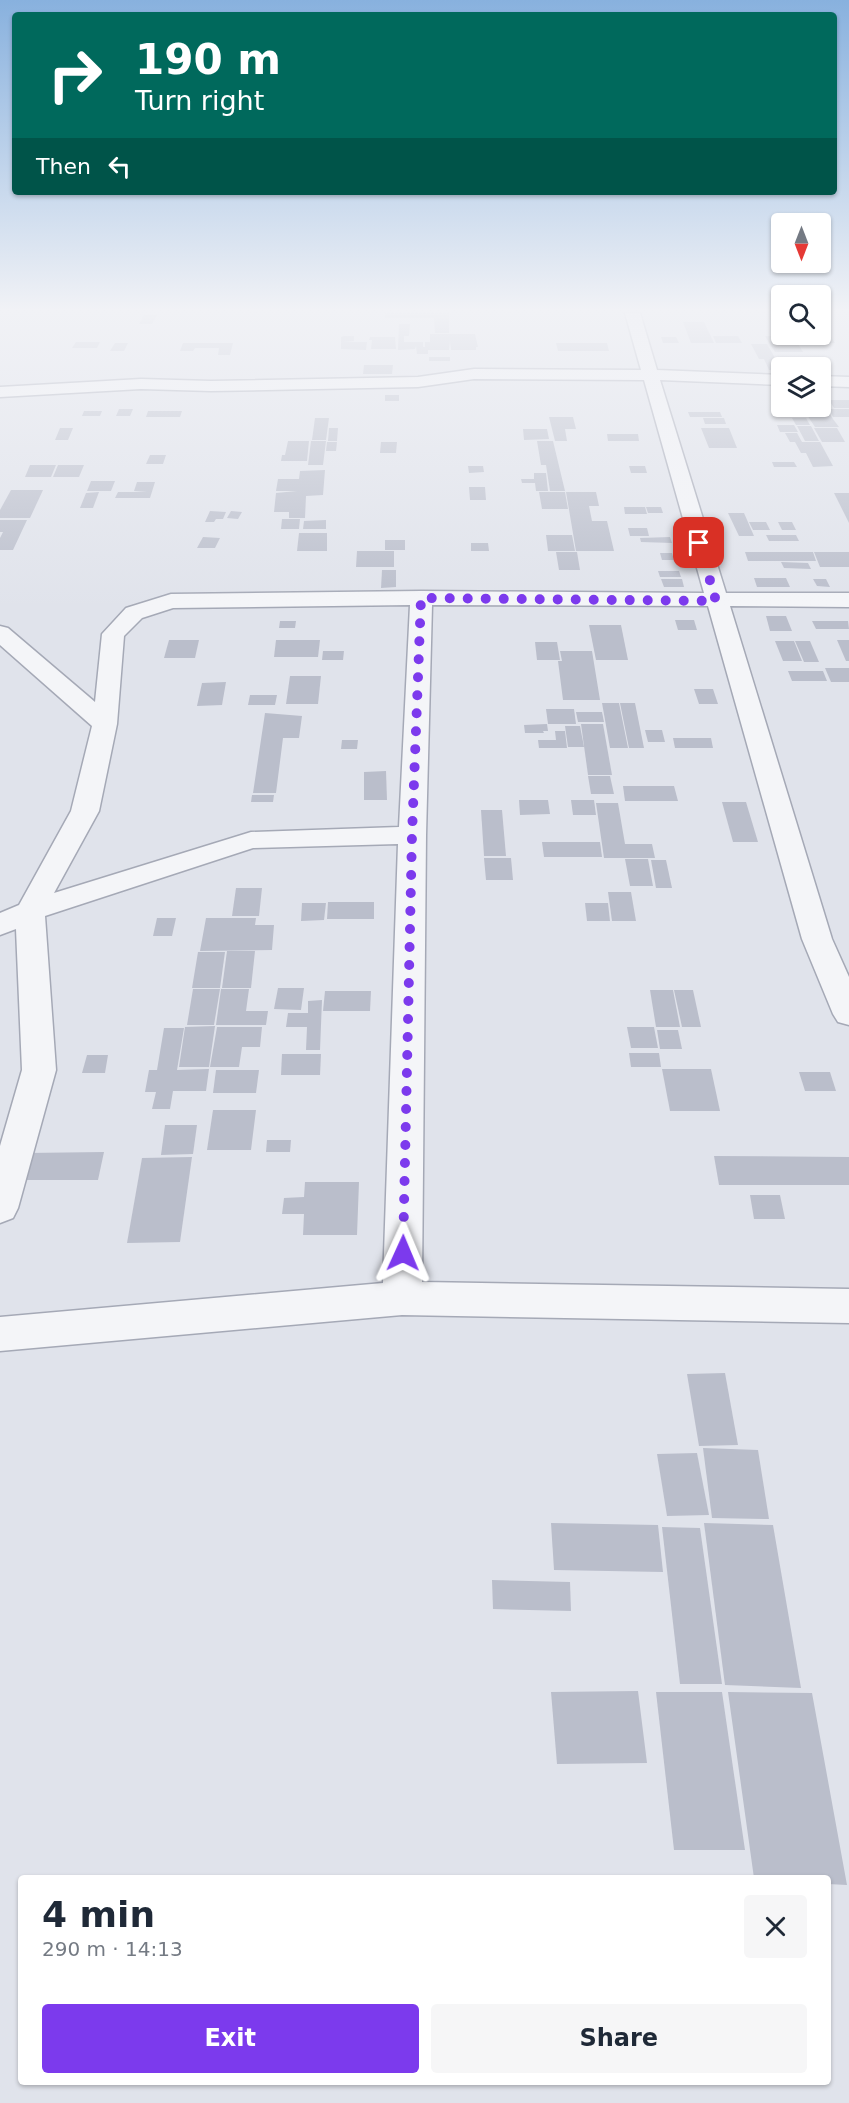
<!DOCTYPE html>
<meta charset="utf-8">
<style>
:root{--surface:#fff;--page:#f6f6f7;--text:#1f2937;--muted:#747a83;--accent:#7c3aed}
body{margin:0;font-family:"DejaVu Sans",sans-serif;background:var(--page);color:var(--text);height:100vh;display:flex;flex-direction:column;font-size:22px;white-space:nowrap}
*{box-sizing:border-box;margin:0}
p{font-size:20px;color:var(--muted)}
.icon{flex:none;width:33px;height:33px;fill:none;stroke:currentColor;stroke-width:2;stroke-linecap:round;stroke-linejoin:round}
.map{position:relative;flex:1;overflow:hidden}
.panel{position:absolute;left:18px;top:1875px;width:813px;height:210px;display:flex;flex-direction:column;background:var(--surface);border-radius:6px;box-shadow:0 2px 4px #0004}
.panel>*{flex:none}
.guide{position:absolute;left:12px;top:12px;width:825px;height:183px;border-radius:6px;box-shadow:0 2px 4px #0004;background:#00695c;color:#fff;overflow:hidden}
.needle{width:39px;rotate:180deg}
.fabs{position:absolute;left:771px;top:213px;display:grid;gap:12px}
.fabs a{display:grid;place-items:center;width:60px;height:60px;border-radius:6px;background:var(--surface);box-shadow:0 2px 4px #0004;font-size:30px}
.pin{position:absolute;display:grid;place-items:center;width:51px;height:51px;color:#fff;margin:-26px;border-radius:12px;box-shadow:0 3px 9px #0006}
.me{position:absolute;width:66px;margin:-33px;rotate:1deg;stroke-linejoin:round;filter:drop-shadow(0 0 4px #0008)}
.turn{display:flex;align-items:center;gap:21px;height:126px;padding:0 24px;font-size:27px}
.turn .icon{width:78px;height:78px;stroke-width:2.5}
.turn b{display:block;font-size:42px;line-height:51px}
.then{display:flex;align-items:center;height:57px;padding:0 24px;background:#0003;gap:12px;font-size:22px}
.round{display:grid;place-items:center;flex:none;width:63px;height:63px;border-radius:6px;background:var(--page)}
.head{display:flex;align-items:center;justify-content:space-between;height:102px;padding:0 24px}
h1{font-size:36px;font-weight:700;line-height:45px}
.button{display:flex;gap:12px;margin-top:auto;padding:12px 24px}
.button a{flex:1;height:69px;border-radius:6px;background:var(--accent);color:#fff;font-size:24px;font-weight:700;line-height:69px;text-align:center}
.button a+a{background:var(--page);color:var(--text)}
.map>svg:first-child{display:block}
</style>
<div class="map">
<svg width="849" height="2103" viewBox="0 0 849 2103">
<rect width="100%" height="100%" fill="#e0e3eb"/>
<g fill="#babecb">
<polygon points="385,313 449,313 449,333 435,333 434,318 385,318"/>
<polygon points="144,315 157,315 152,324 139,324"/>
<polygon points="683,322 704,322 714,343 691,343"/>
<polygon points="399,324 410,324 409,336 404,336 404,342 423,342 423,347 425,347 425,342 430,342 430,334 475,334 478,347 476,347 476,350 451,350 450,341 449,350 428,350 428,354 417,354 416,346 415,349 398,350"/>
<polygon points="817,335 830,335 835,343 822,343"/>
<polygon points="344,336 354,336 354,341 344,342 367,342 366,350 341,349 341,337"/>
<polygon points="713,336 738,336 742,343 716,343"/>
<polygon points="765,336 789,336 793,344 798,344 803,352 775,352"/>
<polygon points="790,336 815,336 819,343 793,343"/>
<polygon points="370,337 395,337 396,349 371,349 372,340 369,340"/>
<polygon points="661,337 676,337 679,343 663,343"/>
<polygon points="76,342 100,342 97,348 72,348"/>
<polygon points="115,343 128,343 124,351 110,351"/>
<polygon points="183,343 233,343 230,355 218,355 219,348 195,348 193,351 180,351"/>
<polygon points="556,343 607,343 609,351 558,351"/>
<polygon points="751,344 767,344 782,370 769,370 764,359 759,359"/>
<rect x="429" y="357" width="21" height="4"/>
<polygon points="364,365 393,365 392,374 363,374"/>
<rect x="385" y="395" width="14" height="6"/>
<polygon points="820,398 833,419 839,427 815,427 809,418 803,406 820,406"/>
<polygon points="829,400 849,400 849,408 834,408"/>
<polygon points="119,409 133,409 130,416 116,416"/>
<polygon points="829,409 849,409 849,417 833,417"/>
<polygon points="84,411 102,411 100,416 82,416"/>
<polygon points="148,411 182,411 180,417 146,417"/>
<polygon points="688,412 720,412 722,417 690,417"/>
<polygon points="549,417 573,417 576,429 565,429 567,441 555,441"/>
<polygon points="315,418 329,418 326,440 312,440"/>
<polygon points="703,418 724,418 726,424 705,424"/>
<polygon points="792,418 806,418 810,425 796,425"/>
<polygon points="777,425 794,425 798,432 780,432"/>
<polygon points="797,426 811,426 819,441 805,441"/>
<polygon points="60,428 73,428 68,440 55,440"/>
<polygon points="329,428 338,428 337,441 328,441"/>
<polygon points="701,428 729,428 737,448 709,448"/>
<polygon points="814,428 837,428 845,442 822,442"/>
<polygon points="523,429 547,429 549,439 524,440"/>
<polygon points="785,433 797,433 802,442 820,442 833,466 813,467 806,453 801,453 795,442 790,442"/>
<polygon points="607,434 638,434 639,441 608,441"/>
<polygon points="288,441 309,441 307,461 281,461 282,455 285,455"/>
<polygon points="311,441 326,441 323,465 308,465"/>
<polygon points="537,441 553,441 565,491 550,491 546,465 541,465"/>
<polygon points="327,442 337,442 336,451 326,451"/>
<polygon points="381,442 397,442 396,453 380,453"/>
<polygon points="150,455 166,455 163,464 146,464"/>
<polygon points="772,462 794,462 797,467 774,467"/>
<polygon points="30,465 56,465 51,477 25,477"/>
<polygon points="58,465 84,465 79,477 53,477"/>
<polygon points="468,466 483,466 484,472 469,473"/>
<polygon points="629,466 645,466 647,473 631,473"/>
<polygon points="325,470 323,495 306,496 305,518 289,518 289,512 274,512 276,493 297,491 276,491 278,479 299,479 300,471"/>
<polygon points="534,473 546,473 548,491 536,491 535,483 522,483 521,479 534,479"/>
<polygon points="91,481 115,481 111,491 87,491"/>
<polygon points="137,482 155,482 150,498 115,498 118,492 147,492 134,491"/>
<polygon points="469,487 485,487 486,500 470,500"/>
<polygon points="11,490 43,490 30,518 0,518 0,510"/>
<polygon points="99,492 93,508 80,508 86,493"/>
<polygon points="539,492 565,492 568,509 542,509"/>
<polygon points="566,492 596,492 599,506 589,506 592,521 607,521 614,551 576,551"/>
<polygon points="834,493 849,493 849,523"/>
<polygon points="624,507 645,507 647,514 625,514"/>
<polygon points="646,507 661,507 663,513 648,513"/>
<polygon points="210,511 226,512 223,519 216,519 214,522 205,522"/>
<polygon points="231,511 242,512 238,519 227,518"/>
<polygon points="728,513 744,513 754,536 739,536"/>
<polygon points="282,519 300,519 299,529 281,529"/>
<polygon points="0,520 27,520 13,550 0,550 0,538 3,532 0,532"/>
<polygon points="326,520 326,529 303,529 304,521"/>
<polygon points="749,522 766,522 770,530 753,530"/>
<polygon points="778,522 792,522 796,530 782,530"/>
<polygon points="628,528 647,528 649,536 630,536"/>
<polygon points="299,533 327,533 327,551 297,551"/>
<polygon points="546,535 572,535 575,551 548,551"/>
<polygon points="766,535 796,535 799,541 769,541"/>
<polygon points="203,537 220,538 215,548 197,548"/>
<polygon points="670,537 672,543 641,542 640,538"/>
<rect x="385" y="540" width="20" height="10"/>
<polygon points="471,543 488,543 489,551 471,551"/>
<polygon points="357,551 394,551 394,567 356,567"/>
<polygon points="556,552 577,552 580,570 559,570"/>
<polygon points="745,552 813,552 816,561 748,561"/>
<polygon points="814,552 849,552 849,567 820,567"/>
<polygon points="660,553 672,553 674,560 662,560"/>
<polygon points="781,562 808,563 811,569 784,568"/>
<polygon points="382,570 396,570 396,587 381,588"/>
<polygon points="658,571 679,571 681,577 660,577"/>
<polygon points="754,578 786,578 790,587 757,587"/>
<polygon points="661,579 682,579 684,587 664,587"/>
<polygon points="813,579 826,579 830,587 817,586"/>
<polygon points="766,616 786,616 792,631 770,631"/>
<polygon points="675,620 694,620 697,630 678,630"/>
<polygon points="280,621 296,621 295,628 279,628"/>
<polygon points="812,621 848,621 849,629 816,629"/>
<polygon points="589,625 621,625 628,660 596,660"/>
<polygon points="169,640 199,640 195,658 164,658"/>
<polygon points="276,640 320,640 318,657 274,657"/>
<polygon points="837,640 849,640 849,661 846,661"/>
<polygon points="775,641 794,641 802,661 783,661"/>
<polygon points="795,641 810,641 819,662 804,662"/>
<polygon points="535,642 557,642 560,660 537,660"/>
<polygon points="323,651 344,651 343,660 322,660"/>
<polygon points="560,651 592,651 600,700 563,700 558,661 562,661"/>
<polygon points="825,668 849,668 849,682 831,682"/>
<polygon points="788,671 823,671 827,681 792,681"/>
<polygon points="290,676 321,676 318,704 286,704"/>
<polygon points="226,682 222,705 197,706 202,683"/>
<polygon points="694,689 713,689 718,704 699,704"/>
<polygon points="250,695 277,695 275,705 248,705"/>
<polygon points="602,703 619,703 628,748 610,748"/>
<polygon points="620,703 635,703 644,748 629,748"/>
<polygon points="546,709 574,709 576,724 548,724"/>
<polygon points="576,712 602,712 604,722 578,722"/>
<polygon points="265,713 302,716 299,738 283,738 276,793 253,793"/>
<polygon points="547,724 548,731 543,731 544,733 525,733 524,725"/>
<polygon points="581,724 603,724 612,775 588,775"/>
<polygon points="565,726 580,726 584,747 568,747"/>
<polygon points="645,730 662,730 665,742 648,742"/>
<polygon points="555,731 565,731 567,748 539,748 538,740 556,740"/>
<polygon points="673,738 711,738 713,748 675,748"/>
<polygon points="342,740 358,740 357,749 341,749"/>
<polygon points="386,771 387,800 364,800 364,772"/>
<polygon points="588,776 610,776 614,794 591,794"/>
<polygon points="623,786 674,786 678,801 625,801"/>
<polygon points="252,795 274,795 273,802 251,802"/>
<polygon points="519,800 548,800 550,814 520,815"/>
<polygon points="571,800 594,800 596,815 573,815"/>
<polygon points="722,802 746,802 758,842 733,842"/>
<polygon points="596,803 618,803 625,844 652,844 655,858 604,858"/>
<polygon points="481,810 502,810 506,856 484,856"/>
<polygon points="542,842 600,842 602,857 544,857"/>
<polygon points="484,858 511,858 513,880 486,880"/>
<polygon points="625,859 648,859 653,886 630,886"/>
<polygon points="651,860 666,860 672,888 656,888"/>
<polygon points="236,888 262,888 259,916 232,916"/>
<polygon points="608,892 631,892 636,921 612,921"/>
<polygon points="328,902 374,902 374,919 327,919"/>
<polygon points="302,903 326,903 324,920 301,921"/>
<polygon points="585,903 608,903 610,921 587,921"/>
<polygon points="157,918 176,918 172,936 153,936"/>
<polygon points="206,918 256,918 255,925 274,925 272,950 200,951"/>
<polygon points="227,951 255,951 251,988 222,988"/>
<polygon points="198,952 225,952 220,988 192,988"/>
<polygon points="278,988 304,988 301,1010 274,1009"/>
<polygon points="193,989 220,989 214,1025 187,1025"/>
<polygon points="221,989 249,989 246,1011 268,1011 266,1025 216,1025"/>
<polygon points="650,990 673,990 680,1027 656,1027"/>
<polygon points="674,990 693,990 701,1027 682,1027"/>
<polygon points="325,991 371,991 370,1011 323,1011"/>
<polygon points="322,1000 320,1050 306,1050 307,1027 286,1027 288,1013 308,1013 308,1001"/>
<polygon points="215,1026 209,1067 179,1067 185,1027"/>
<polygon points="217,1027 262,1027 260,1047 242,1047 239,1067 210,1067"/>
<polygon points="627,1027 654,1027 658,1048 631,1048"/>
<polygon points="164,1028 184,1028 177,1070 209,1069 206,1091 173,1091 170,1109 152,1109 156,1092 145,1092 149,1070 157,1070"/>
<polygon points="657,1030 678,1030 682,1049 660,1049"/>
<polygon points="629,1053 659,1053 661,1067 631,1067"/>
<polygon points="282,1054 321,1054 320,1075 281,1075"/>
<polygon points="87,1055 108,1055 105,1073 82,1073"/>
<polygon points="662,1069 711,1069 720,1111 670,1111"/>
<polygon points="216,1070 259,1070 256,1093 213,1093"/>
<polygon points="799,1072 830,1072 836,1091 805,1091"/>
<polygon points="213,1110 256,1110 251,1150 207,1150"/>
<polygon points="165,1125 197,1125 193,1154 161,1155"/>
<polygon points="267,1140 291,1140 290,1152 266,1152"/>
<polygon points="104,1152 98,1180 19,1180 26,1153"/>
<polygon points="714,1156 849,1157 849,1185 719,1185"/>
<polygon points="192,1157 180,1242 127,1243 142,1158"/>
<polygon points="305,1182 359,1182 357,1235 303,1235 304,1214 282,1214 284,1198 304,1197"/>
<polygon points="750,1195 780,1195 785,1219 754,1219"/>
<polygon points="725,1373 738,1445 699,1446 687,1374"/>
<polygon points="703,1448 758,1450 769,1519 712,1518"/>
<polygon points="697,1453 709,1515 667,1516 657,1454"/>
<polygon points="551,1523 658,1525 663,1572 554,1570"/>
<polygon points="704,1523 773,1525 801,1688 725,1685"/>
<polygon points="662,1527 700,1528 722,1684 680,1684"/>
<polygon points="492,1580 570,1582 571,1611 493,1609"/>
<polygon points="638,1691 647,1763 557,1764 551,1692"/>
<polygon points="656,1692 722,1692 745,1850 674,1850"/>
<polygon points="728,1692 812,1693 847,1885 828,1884 828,1878 754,1878"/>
</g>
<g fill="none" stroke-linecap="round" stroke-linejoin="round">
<g stroke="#a5a9b6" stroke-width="3">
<g id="street">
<path d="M625,313H640L657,370L782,375V385L660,380L726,593H849V607L730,606L832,939L849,977V1025L838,1022L833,1014L802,939L708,606L432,605L426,835L422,1282L849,1289V1323L402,1315L0,1351V1317L383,1283L398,844L253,848L45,916L56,1070L18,1208L13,1218L0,1223V1146L22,1070L16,929L0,935V913L19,905L71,811L92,726L0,645V626L8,628L95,702L102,634L126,608L171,594L421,591L704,593L644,380L474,379L418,387L211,391L141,389L0,397V387L141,379L211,381L418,377L474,369L641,370ZM410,605L399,827L251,832L54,893L99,811L117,724L124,636L142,618L173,608Z"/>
<polygon points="820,376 849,377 849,387 820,386"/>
</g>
</g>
<use href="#street" fill="#f4f5f8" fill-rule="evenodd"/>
</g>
<linearGradient id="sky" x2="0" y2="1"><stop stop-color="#88b1de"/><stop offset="0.51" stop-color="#f1f2f6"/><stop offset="1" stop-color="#f1f2f6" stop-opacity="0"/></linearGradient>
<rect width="849" height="608" fill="url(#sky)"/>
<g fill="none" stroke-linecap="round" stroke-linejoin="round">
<polyline stroke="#7c3aed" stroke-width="10" stroke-dasharray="0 18" points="403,1253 412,835 421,598 716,601 699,543"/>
</g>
</svg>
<div class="fabs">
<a><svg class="needle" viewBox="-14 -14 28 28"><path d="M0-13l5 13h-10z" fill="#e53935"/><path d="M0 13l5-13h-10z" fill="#747a83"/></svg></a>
<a><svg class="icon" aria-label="search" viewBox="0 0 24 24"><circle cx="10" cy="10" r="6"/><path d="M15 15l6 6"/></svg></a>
<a><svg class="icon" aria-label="layers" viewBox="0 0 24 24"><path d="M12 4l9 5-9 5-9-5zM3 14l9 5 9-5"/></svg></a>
</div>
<div class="pin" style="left:699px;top:543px;background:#d93025"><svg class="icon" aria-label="arrive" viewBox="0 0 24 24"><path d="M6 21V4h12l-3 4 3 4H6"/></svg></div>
<svg class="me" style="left:403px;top:1253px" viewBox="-20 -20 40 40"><path d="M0-17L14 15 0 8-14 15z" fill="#7c3aed" stroke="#fff" stroke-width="4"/></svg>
<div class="guide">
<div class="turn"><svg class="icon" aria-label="right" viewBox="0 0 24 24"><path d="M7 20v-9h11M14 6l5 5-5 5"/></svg><div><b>190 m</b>Turn right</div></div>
<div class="then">Then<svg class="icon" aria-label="left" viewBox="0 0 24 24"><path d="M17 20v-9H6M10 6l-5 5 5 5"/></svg></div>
</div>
<section class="panel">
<div class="head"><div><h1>4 min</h1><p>290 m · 14:13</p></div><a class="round"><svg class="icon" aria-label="close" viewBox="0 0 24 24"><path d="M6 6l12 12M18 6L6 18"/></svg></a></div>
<div class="button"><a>Exit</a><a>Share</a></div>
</section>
</div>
